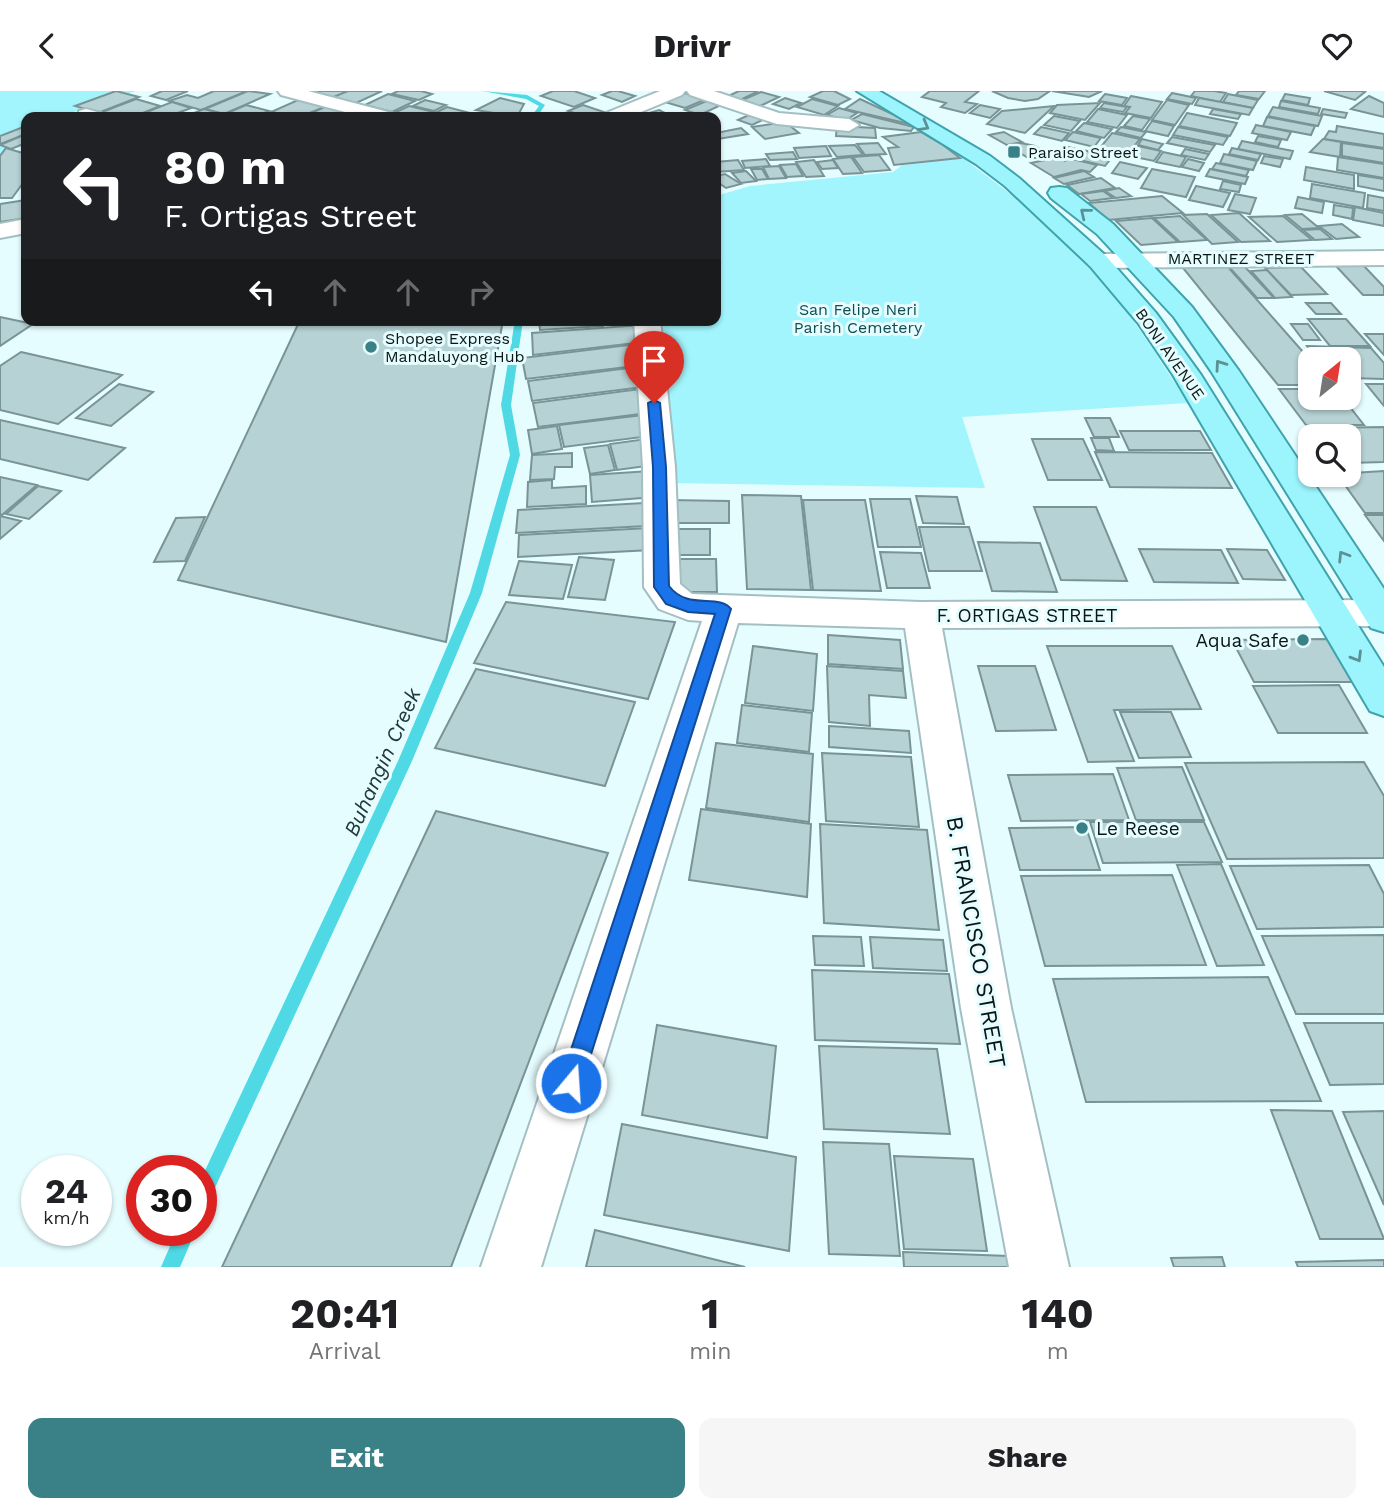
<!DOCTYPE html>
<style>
:root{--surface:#fff;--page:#f6f6f6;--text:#202124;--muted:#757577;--accent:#398187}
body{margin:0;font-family:"Work Sans",sans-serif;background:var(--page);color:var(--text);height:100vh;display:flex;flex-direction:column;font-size:26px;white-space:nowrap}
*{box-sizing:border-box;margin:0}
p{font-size:23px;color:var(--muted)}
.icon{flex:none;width:38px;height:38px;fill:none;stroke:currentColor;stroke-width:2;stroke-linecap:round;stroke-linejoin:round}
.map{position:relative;height:1176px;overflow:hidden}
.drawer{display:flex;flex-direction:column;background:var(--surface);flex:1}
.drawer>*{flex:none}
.banner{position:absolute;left:21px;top:21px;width:700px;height:214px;border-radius:14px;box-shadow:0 2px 5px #0004;background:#202124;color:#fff;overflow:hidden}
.needle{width:46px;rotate:30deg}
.fabs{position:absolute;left:1298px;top:256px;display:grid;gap:14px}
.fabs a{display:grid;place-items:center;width:63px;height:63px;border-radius:14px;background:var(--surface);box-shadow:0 2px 5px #0004;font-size:35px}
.speed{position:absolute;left:21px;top:1064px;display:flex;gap:14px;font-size:35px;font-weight:700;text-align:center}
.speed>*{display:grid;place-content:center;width:91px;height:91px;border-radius:50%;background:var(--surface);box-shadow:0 2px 5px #0004;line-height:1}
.speed small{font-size:18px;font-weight:400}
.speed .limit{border:10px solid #d22;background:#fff;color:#111}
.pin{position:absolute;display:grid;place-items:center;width:60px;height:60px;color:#fff;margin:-72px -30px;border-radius:50% 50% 50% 0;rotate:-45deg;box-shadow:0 0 7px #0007}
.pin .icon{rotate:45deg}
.me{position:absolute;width:77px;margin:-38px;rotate:18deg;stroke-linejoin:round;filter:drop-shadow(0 0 5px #0008)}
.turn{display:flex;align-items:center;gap:24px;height:147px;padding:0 28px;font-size:32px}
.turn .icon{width:91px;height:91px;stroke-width:2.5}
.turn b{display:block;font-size:49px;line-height:60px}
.lanes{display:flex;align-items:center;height:66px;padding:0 28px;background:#0003;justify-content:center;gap:35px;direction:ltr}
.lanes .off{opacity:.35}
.eta{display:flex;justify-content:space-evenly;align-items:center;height:119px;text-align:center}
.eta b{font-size:42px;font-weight:700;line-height:49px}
.primary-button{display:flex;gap:14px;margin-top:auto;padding:14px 28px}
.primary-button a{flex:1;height:80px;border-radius:14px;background:var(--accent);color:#fff;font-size:28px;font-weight:700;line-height:80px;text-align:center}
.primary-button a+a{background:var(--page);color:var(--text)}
header{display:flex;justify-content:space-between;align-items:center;height:91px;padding:0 28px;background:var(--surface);font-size:32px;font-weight:700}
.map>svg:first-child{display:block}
</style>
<header><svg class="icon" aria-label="back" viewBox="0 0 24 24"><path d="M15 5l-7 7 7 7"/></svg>Drivr<svg class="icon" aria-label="heart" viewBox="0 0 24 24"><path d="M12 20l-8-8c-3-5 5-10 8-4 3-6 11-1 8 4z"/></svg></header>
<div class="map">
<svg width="1384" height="1176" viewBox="0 0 1384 1176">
<rect width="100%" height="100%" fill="#e6fdff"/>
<g fill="#a3f5fd">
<polygon points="0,0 136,0 58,26 26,26 26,38 4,46 8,68 0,79"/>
<path d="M963,67C1007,101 1054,133 1091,175C1128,217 1157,265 1188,312L962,326L985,397L668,392L658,229H716V105L750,95L893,81L902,74Z"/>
</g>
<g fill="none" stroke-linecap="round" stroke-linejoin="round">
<g fill="#4fd9e5" fill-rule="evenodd">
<polygon points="482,0 527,4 545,14 537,26 531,26 539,15 526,8"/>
<polygon points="515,229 523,229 511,314 520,364 482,502 412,670 207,1114 201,1117 201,1088 398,670 470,502 510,364 501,314"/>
<polygon points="177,1139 196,1139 180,1176 161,1176"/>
</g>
</g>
<g fill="#b6d2d4" stroke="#799496" stroke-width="2">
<polygon points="116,0 139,6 98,22 75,15"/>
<polygon points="162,0 188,0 166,9 151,5"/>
<polygon points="214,0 247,0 201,19 169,10 187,4 198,7"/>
<polygon points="248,0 270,3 224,23 205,18"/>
<polygon points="317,0 348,0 333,7 313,2"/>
<polygon points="348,0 382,0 354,13 331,7"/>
<polygon points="398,0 421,0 432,3 419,9 392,3"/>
<polygon points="553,0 574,0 595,7 574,16 541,5"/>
<polygon points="612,0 618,0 635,5 622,11 602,4"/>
<polygon points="739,0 754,0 757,1 738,10 726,6"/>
<polygon points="823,0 834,0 850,8 838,14 810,6"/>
<polygon points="930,0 979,0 965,11 977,13 965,22 941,16 946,12 922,6"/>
<polygon points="992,0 1050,0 1038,8 1025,10 1008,7"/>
<polygon points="1052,0 1102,0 1089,6"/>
<polygon points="1195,0 1214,0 1226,2 1220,11 1191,5"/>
<polygon points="1239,0 1265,0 1259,8 1236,4"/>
<polygon points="1324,0 1361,0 1365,1 1355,9"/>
<polygon points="761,1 779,6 758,16 740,10"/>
<polygon points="685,2 704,9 685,17 665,11"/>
<polygon points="1172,2 1196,7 1192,13 1167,8"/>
<polygon points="388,3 415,10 392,21 365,14"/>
<polygon points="1105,3 1127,7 1122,14 1099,10"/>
<polygon points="1228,3 1258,9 1253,17 1223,11"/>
<polygon points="1285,3 1310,7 1308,14 1282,9"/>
<polygon points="1131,5 1162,11 1151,27 1125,22 1130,16 1124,15"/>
<polygon points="1369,5 1384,12 1384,26 1351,18"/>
<polygon points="500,7 524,13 517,26 476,19"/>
<polygon points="785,7 801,12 789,18 773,13"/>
<polygon points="1199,7 1253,17 1249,24 1195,14"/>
<polygon points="136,8 160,15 133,26 107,26 97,23"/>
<polygon points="812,8 838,15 824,24 797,16"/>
<polygon points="860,8 918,35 845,18"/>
<polygon points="298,9 324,16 300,26 271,21"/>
<polygon points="425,9 446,14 434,20 413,15"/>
<polygon points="709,9 723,13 700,24 685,19"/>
<polygon points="1167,9 1189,14 1175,34 1152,29"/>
<polygon points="1281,10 1320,17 1318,23 1279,16"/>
<polygon points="172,11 191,17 167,26 134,26"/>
<polygon points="1100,12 1085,29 1050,22 1057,14"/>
<polygon points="1104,12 1127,16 1123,21 1100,17"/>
<polygon points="246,14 269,20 255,26 225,23"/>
<polygon points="583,14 607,22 597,26 586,26 568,20"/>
<polygon points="980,14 1000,18 990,27 970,22"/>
<polygon points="409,15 434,21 425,26 415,26 396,21"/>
<polygon points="1054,15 1025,42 987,33 1002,20"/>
<polygon points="325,16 349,22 341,26 302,26"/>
<polygon points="447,16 470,22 462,26 427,26"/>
<polygon points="1273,16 1322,25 1318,35 1268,25"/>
<polygon points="839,17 857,22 846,29 827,24"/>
<polygon points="204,18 223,23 216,26 184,26"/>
<polygon points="1098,18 1127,24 1117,37 1087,31"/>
<polygon points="1213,18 1241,23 1238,28 1210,23"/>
<polygon points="1323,18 1347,22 1345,27 1321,23"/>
<polygon points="659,19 672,26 636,26"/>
<polygon points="1187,22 1237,32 1230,45 1179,35"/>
<polygon points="751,23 765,28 752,34 738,29"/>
<polygon points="862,23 914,36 911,40 880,37 851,29"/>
<polygon points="1054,25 1080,30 1071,40 1044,34"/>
<polygon points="1133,25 1150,28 1142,39 1124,35"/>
<polygon points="1267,26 1315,35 1311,44 1263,35"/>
<polygon points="1152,30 1174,35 1168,45 1145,40"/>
<polygon points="785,31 799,42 765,48 752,36"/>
<polygon points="1084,32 1112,38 1104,47 1076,40"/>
<polygon points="1256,34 1291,41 1287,49 1252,42"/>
<polygon points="26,35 26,43 0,53 0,45"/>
<polygon points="837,35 875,37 876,47 836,45"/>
<polygon points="1337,35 1384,43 1384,57 1324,48 1329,40 1336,41"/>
<polygon points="1041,36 1069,42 1062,50 1034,43"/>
<polygon points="1121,36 1146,41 1141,47 1116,41"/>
<polygon points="1178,36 1228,46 1223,54 1173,44"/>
<polygon points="741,37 748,43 718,48 716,46 716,42"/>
<polygon points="921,41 943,54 960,67 894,74 888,57 898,56 883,46"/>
<polygon points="1004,41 1022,51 1007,54 989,44"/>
<polygon points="1073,41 1101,47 1094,56 1065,49"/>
<polygon points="1112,42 1140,48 1127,64 1099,58"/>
<polygon points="26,43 26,52 11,58 0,54"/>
<polygon points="1258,45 1281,49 1278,56 1255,51"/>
<polygon points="1172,46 1215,54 1210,61 1167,52"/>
<polygon points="1142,48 1163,53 1158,59 1138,54"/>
<polygon points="1323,48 1341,51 1340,66 1310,61"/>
<polygon points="1242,50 1293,60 1290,68 1238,58"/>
<polygon points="878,52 886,63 865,64 857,53"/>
<polygon points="1021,52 1035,55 1050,64 1030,68 1008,55"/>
<polygon points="1342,52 1384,58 1384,72 1342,65"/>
<polygon points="855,54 863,64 837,66 829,55"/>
<polygon points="826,55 831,65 799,67 794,57"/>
<polygon points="1064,55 1080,59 1072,67 1056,63"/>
<polygon points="1138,55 1161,60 1154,70 1130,65"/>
<polygon points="6,57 26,63 26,88 12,107 0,107 0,65"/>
<polygon points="1232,57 1261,63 1258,69 1229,63"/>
<polygon points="1185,58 1209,63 1205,69 1181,64"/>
<polygon points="1083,59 1112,66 1105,75 1075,68"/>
<polygon points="793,61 797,68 770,69 766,63"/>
<polygon points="1163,61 1186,66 1180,76 1156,71"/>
<polygon points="1224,63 1257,70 1253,79 1220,72"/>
<polygon points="879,64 890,79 864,81 853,66"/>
<polygon points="1264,65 1283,68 1280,76 1261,72"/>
<polygon points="851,66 862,82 843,83 833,68"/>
<polygon points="1059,66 1065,70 1068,67 1097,74 1090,81 1081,79 1054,86 1031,72"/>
<polygon points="1338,66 1384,73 1384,87 1337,79"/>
<polygon points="766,68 770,75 745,77 742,70"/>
<polygon points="1188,68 1204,72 1199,80 1182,76"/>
<polygon points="738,69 744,79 716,81 716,71"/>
<polygon points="814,69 824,85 806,86 796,71"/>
<polygon points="833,69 838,77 822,78 817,71"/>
<polygon points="1120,71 1147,77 1138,88 1112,82"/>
<polygon points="1216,72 1249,79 1246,85 1212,78"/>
<polygon points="796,73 803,85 787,86 780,74"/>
<polygon points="779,75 786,87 769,88 763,76"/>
<polygon points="1306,76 1354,84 1354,98 1304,89"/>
<polygon points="751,78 762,78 768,88 757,89"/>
<polygon points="1152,78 1195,86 1186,106 1141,97"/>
<polygon points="1210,78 1248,86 1245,93 1206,85"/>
<polygon points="746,80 756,90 741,92 732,82"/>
<polygon points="1084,80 1094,86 1064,93 1054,87"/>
<polygon points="725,83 741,93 726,97 716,90 716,85"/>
<polygon points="1358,84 1384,88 1384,100 1358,95"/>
<polygon points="1101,87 1115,97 1079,103 1067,94"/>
<polygon points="1223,90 1241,94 1239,101 1220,98"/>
<polygon points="1312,93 1365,102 1363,117 1310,107"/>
<polygon points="1196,95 1230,102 1223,116 1189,109"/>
<polygon points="1119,97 1131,105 1116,107 1105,100"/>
<polygon points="1103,100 1113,107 1090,110 1081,103"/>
<polygon points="1235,103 1256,107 1250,123 1228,119"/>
<polygon points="1368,104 1384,107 1384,120 1367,117"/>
<polygon points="1162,105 1183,122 1108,129 1089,112"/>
<polygon points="1298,106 1324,111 1322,122 1295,117"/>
<polygon points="26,109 26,127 0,131 0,113"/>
<polygon points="1334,114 1353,117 1352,128 1333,124"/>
<polygon points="1355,116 1384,122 1384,135 1353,129"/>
<polygon points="1239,122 1270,150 1241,151 1211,124"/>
<polygon points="1207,123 1238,151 1212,153 1183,124"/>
<polygon points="1302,123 1319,137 1302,138 1285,124"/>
<polygon points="1180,125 1207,149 1180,151 1154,127"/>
<polygon points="1283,125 1312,149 1277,151 1249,126"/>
<polygon points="1152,127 1178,151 1141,154 1116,130"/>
<polygon points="1342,133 1359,146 1336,148 1319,135"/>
<polygon points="1320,138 1332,148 1315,149 1303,139"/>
<polygon points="1335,174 1363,174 1384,196 1384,204 1363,204"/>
<polygon points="1228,176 1311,270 1311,294 1278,294 1183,177"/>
<polygon points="1229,176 1245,176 1274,207 1257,207"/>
<polygon points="1301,176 1327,203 1291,204 1265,177"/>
<polygon points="1267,179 1292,206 1275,207 1251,180"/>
<polygon points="1306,212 1331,212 1341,223 1316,223"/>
<polygon points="0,226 33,233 0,255"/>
<polygon points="1308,228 1346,228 1370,255 1330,255"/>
<polygon points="300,229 503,229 446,551 178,489"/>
<polygon points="539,229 602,229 603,235 540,239"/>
<polygon points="1291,233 1308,233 1320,249 1303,249"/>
<polygon points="641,234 644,251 533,264 532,242"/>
<polygon points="1365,243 1384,243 1384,264"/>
<polygon points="637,253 644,274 526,288 522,267"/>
<polygon points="1307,255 1371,257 1384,272 1384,288 1349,287 1349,268 1316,268"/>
<polygon points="21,261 122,284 58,333 0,319 0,275"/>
<polygon points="636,276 643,296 532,310 528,290"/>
<polygon points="119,293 153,301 111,335 76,327"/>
<polygon points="1366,293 1384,293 1384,315"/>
<polygon points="640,298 648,322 538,336 533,312"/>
<polygon points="1279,298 1311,298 1311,306 1342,306 1364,334 1306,334"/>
<polygon points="643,324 650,345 564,356 559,334"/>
<polygon points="1085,327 1110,327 1119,346 1094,346"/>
<polygon points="0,329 125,357 88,389 0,368"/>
<polygon points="557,335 562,358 532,363 528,339"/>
<polygon points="1384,336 1384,371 1349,372 1349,345 1324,345 1319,337"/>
<polygon points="1120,340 1200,340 1211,359 1129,359"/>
<polygon points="1091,347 1109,347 1114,360 1096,359"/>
<polygon points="646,348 654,374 617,379 610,353"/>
<polygon points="1032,348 1083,348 1102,389 1048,389"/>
<polygon points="608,354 615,379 590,383 584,357"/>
<polygon points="1095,361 1212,362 1232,397 1110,396"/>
<polygon points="572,362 572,376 555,376 554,388 530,389 532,364"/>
<polygon points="650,380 654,406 592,411 590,384"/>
<polygon points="1384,380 1384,422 1365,422 1337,383"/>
<polygon points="0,386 37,394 2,424 0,423"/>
<polygon points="552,389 552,397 586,395 586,413 527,416 528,391"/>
<polygon points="38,395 61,400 29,428 6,423"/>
<polygon points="742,404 801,405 811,499 747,498"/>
<polygon points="916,405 957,406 964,433 923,432"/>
<polygon points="870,408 910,408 921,456 878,456"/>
<polygon points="668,409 729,410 729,432 667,432"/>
<polygon points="803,409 865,409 881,500 813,499"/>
<polygon points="644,412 646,435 516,442 518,419"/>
<polygon points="1034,416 1096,416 1127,490 1061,489"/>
<polygon points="1365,424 1384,424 1384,450"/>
<polygon points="0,425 21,430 0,448"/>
<polygon points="205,426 185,470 154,471 176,427"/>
<polygon points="919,436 969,436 982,480 929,480"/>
<polygon points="649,437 651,459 518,466 519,444"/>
<polygon points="675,438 710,438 710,464 674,464"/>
<polygon points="978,451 1040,452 1057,501 992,500"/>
<polygon points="1139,458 1221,459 1238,492 1154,491"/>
<polygon points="1227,458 1267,459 1285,489 1243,488"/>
<polygon points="880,461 921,462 930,497 887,497"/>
<polygon points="579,466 614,469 605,509 568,506"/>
<polygon points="677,468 716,468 717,501 677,501"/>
<polygon points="519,470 572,474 563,508 509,504"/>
<polygon points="506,511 675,531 648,608 474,572"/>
<polygon points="828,544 900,549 903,578 828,573"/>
<polygon points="1327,548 1353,591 1254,591 1232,549"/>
<polygon points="753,555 817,563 813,620 745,612"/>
<polygon points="1047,555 1172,555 1201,618 1114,619 1134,670 1088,671"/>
<polygon points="827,575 903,580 906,607 869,604 870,635 829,631"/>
<polygon points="978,575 1035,575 1056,639 996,640"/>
<polygon points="476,578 635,611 605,695 435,657"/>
<polygon points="1339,594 1367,642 1278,642 1253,595"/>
<polygon points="742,614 812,622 809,661 737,652"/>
<polygon points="1120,621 1171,621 1191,666 1139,667"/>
<polygon points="829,635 909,640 911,662 829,656"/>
<polygon points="716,652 813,663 809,731 706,717"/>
<polygon points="822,662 911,666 919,736 826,730"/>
<polygon points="1364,671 1384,705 1384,767 1227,768 1185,672"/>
<polygon points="1182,676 1204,729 1136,729 1117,677"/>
<polygon points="1113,683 1129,729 1021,730 1008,684"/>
<polygon points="701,718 811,733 807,806 689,789"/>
<polygon points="436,720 608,762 451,1176 222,1176"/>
<polygon points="1090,731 1204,731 1222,771 1103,772"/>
<polygon points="820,733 927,739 939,839 824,832"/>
<polygon points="1086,736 1100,779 1020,779 1009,737"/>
<polygon points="1221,773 1264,874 1217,875 1177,774"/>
<polygon points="1369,774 1384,803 1384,836 1257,838 1230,775"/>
<polygon points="1172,784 1206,874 1045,875 1021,785"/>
<polygon points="1384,844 1384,923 1296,923 1262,845"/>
<polygon points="813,845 861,846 864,875 815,874"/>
<polygon points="870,846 943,849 947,880 873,877"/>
<polygon points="812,879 949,883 960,953 815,949"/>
<polygon points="1268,886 1321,1010 1086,1011 1053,888"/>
<polygon points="1304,932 1384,932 1384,993 1330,994"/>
<polygon points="657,934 776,955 767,1047 642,1024"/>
<polygon points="819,955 937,958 950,1043 824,1038"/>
<polygon points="1271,1019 1332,1020 1384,1148 1320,1148"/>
<polygon points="1384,1020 1384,1114 1343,1021"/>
<polygon points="622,1033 796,1066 789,1160 604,1124"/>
<polygon points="823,1051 889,1053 900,1165 829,1163"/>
<polygon points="894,1065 973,1068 987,1160 904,1158"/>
<polygon points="595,1139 745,1176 586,1176"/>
<polygon points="903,1161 1008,1165 1009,1176 904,1176"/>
<polygon points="1222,1166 1225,1176 1174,1176 1171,1167"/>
<polygon points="1384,1169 1384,1176 1298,1176 1296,1171"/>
</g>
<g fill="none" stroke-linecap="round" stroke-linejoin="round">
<g stroke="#a4bfc2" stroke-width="4">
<g id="minor">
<polygon points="278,0 308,0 392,22 394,26 364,26 281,4"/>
<polygon points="660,0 685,0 682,4 629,26 604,26 606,22"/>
<polygon points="687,0 714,0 779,22 849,28 859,34 849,40 777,33 690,4"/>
<polygon points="86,18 101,22 103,26 78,26 79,20"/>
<polygon points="26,128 26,142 0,147 0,133"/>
<polygon points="1384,160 1384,174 1098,177 1090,175 1086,170 1090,165 1098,163"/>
<polygon points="634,229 660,229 675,376 680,493 692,503 921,511 1384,509 1384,535 942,537 1011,917 1069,1176 1009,1176 961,917 905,537 738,532 541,1176 481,1176 702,530 688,529 659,518 644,496 643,376"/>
</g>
</g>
<g stroke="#3ea3ac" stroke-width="4">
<g id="major">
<polygon points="857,0 879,0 990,65 1019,87 1106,165 1156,222 1201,284 1384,576 1384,625 1370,620 1173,284 1138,232 1090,175 1005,95 976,73"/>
<polygon points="1059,96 1067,97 1113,133 1192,216 1239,280 1384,498 1384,541 1371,537 1211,280 1174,226 1097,143 1051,107 1048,102 1051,97"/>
</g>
</g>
<use href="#minor" fill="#fff" fill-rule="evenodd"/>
<use href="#major" fill="#9cf5fd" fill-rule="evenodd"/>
</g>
<defs><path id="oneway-chevron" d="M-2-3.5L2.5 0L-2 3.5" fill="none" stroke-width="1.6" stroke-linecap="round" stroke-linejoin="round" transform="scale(1.75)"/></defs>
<g stroke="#5b9095">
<use href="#oneway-chevron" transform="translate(924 35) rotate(30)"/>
<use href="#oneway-chevron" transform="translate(1085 122) rotate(-141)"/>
<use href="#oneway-chevron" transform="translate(1220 274) rotate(-125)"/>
<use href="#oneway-chevron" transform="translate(1343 465) rotate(-122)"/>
<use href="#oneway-chevron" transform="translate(1357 566) rotate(59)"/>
</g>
<path fill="#1a73e8" stroke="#114b97" stroke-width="2" d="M654,309L660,312L666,376L669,495C688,520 718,502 731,518L582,992L579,999L571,1003L563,999L560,992L715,523L688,521L666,513L654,496L653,376L648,312Z"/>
<g fill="#398187" stroke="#e6fdff" stroke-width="2.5">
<rect x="1007" y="54" width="14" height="14" rx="3.5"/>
<circle cx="371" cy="256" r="7"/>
<circle cx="1303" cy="549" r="7"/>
<circle cx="1082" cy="737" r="7"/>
</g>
<g text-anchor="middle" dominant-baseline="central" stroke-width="6" stroke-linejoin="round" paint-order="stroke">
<g font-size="16" fill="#0b1516" stroke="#e6fdff" text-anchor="start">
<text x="1028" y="61">Paraiso Street</text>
<text x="385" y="247">Shopee Express<tspan x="385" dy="18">Mandaluyong Hub</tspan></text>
</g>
<g font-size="16" fill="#0b1516" stroke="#e6fdff">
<text x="1241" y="167">MARTINEZ STREET</text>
<text transform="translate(1170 263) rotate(55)">BONI AVENUE</text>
</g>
<g font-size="16" fill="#104c51" stroke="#e6fdff">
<text x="858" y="218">San Felipe Neri<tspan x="858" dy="18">Parish Cemetery</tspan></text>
</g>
<g font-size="19" fill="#0b1516" stroke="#e6fdff">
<text x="1027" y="524">F. ORTIGAS STREET</text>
</g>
<g font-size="19" fill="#0b1516" stroke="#e6fdff" text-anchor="end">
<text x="1289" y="549">Aqua Safe</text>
<text x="1096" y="737" text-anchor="start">Le Reese</text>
</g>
<g font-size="21" font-style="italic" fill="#22393b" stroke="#e6fdff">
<text transform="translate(382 671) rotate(-66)">Buhangin Creek</text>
</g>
<g font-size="23" fill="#0b1516" stroke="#e6fdff">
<text transform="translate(976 851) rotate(80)">B. FRANCISCO STREET</text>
</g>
</g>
</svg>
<div class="fabs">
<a><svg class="needle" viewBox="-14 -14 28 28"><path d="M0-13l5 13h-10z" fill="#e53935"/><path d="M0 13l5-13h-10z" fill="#757577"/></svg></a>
<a><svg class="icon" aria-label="search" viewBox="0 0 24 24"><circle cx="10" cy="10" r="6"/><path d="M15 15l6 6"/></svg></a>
</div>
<div class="speed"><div>24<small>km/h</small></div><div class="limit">30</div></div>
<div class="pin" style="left:654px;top:312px;background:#d93025"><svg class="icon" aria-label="arrive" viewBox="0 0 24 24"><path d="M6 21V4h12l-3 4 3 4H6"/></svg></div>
<svg class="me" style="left:571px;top:992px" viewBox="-20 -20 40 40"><circle r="17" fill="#1a73e8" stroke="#fff" stroke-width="3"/><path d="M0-11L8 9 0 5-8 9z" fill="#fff"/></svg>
<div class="banner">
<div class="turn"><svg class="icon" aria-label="left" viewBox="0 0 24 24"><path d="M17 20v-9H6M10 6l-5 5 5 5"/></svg><div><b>80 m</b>F. Ortigas Street</div></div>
<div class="lanes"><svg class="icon" aria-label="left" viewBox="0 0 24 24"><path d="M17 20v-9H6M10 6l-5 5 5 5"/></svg><svg class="icon off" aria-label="ahead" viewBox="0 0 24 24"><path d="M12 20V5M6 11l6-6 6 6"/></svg><svg class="icon off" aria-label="ahead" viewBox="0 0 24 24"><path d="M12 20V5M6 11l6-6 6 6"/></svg><svg class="icon off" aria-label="right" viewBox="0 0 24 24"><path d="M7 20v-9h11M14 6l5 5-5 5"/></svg></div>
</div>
</div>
<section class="drawer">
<div class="eta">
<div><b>20:41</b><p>Arrival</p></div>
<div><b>1</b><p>min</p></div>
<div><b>140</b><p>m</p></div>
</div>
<div class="primary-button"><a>Exit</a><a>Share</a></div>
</section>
